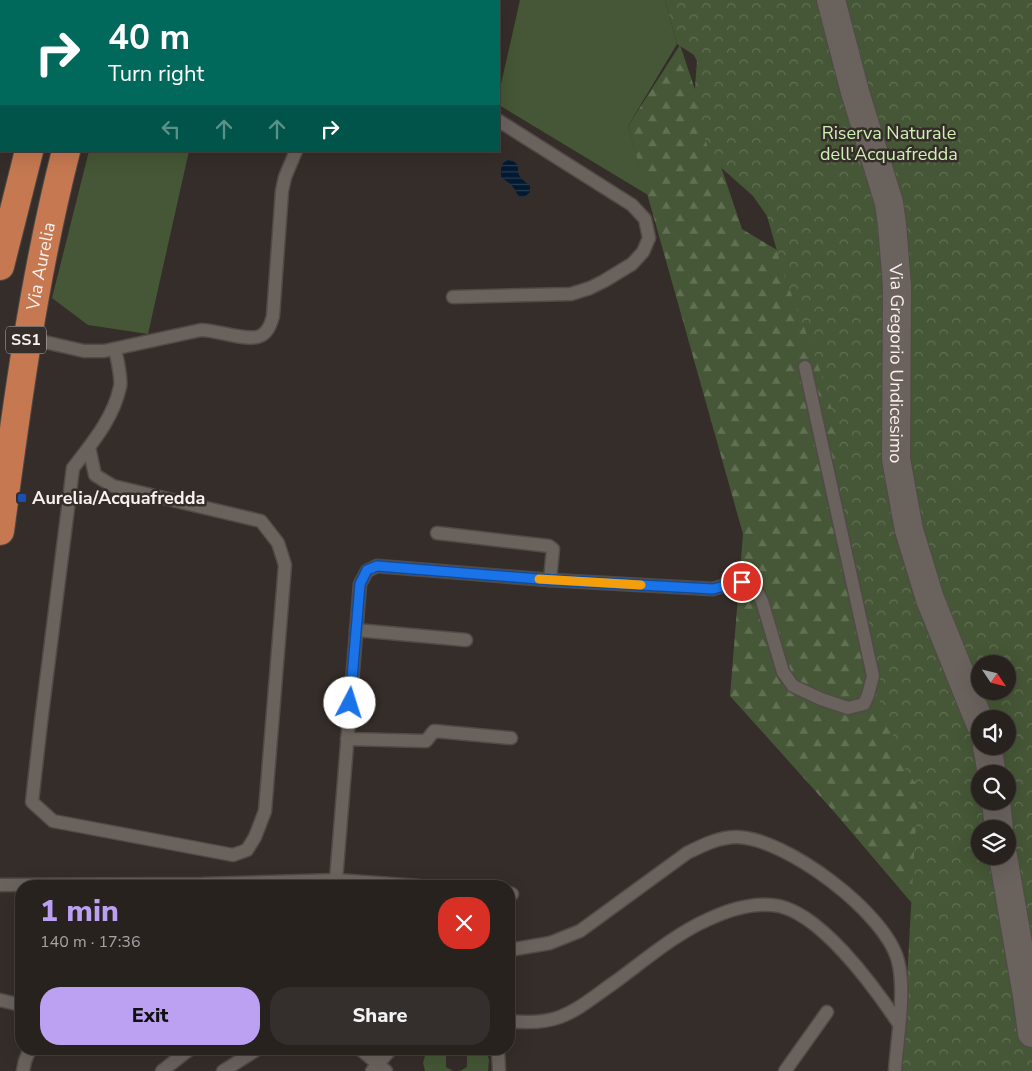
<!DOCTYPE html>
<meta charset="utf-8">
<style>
:root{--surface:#28221f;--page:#342f2c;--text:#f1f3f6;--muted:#a5a4a4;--line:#443f3d;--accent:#bca0f2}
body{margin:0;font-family:"Nunito Sans",sans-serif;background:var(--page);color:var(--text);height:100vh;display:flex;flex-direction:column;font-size:19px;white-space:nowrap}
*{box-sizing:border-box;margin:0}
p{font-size:16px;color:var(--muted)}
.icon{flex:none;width:28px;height:28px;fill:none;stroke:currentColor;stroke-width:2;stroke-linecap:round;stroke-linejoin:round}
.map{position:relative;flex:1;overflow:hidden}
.details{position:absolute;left:15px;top:880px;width:500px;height:175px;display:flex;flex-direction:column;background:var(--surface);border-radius:20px;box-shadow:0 5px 20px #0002,0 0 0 1px var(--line)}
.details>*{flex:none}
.banner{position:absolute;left:0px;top:0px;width:500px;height:152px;box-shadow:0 5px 20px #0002,0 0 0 1px var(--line);background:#00695c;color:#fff;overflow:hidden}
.needle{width:32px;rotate:125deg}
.tools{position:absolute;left:971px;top:655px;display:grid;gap:10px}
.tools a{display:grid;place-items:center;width:45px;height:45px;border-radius:50%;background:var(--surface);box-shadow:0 5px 20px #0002,0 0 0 1px var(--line);font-size:25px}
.pin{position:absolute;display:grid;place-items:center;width:42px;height:42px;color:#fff;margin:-21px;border:2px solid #fff;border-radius:50%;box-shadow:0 1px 5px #0007}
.me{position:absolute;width:55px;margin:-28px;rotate:5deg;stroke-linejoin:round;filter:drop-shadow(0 0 4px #0008)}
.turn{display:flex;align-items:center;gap:18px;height:105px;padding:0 25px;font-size:22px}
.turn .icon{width:65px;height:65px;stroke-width:2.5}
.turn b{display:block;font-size:35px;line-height:42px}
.lanes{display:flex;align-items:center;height:48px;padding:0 25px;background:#0003;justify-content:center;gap:25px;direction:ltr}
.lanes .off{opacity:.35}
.round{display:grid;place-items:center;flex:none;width:52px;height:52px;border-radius:20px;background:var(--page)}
.overview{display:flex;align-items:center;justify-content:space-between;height:85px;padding:0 25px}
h1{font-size:30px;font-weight:800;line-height:38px;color:var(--accent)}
.cta{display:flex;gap:10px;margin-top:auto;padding:10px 25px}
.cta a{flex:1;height:58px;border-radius:20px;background:var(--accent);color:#111;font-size:20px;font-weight:800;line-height:58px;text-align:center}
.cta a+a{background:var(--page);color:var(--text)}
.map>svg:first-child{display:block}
</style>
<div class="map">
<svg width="1032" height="1071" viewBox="0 0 1032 1071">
<defs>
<pattern id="forest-firs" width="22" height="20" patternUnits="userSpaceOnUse" patternTransform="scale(1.25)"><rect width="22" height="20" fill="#455736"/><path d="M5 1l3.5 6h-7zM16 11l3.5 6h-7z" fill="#617053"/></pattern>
<pattern id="park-crowns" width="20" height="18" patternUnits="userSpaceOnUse" patternTransform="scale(1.25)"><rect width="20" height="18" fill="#455736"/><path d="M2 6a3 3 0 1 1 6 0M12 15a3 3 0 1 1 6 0" fill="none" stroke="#617053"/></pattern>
<pattern id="water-rules" width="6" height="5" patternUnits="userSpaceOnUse" patternTransform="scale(1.25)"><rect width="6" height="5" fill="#021932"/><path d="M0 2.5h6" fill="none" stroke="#283b50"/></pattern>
</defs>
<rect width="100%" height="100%" fill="#352d29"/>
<g fill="#455736">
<polygon points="139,0 223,0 138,1"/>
<polygon points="520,0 665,0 677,44 628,126 648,195 499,105 499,93"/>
<polygon points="89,151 189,151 148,334 88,325 52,298"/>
<polygon points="427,1049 486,1049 489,1060 488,1071 460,1071 467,1067 467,1055 456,1049 446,1055 446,1067 453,1071 425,1071 423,1063"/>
</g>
<polygon fill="url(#forest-firs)" points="680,45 742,229 834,284 854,605 1032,1071 922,915 836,814 730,696 743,534 628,126"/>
<path fill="url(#park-crowns)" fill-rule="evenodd" d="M665,0H1032V1071H902L915,836L920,790L903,765L894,741L891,724L880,703L866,612L843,537L836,466L833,413L818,364L783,272L767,216L753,196L717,164L708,149L694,99L697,61L694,55L677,44ZM980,664H1008V691H980ZM980,719H1008V746H980ZM980,774H1008V801H980ZM980,829H1008V856H980Z"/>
<path fill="url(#water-rules)" d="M508,160C523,163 515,168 520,177C522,180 527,183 530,186V192C519,204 518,193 512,186C509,182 504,180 501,177V169L503,163Z"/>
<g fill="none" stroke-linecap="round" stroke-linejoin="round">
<g stroke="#514a47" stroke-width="15">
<g id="service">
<polyline points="366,1 366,0"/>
<polyline points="453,297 571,294 590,288 604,281 632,264 643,252 649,238 645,219 632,205 499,121"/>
<path d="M27,338L84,351H104L201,330C217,330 248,342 260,336C268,333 271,324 273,316L282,191L285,177L296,151"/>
<path d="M89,447L95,475L113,486L261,521L278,543L285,565L265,811L255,837L247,850L233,855L53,821L32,802L41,722L73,468C92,443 113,419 120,387C122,378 117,359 115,349"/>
<polyline points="437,533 549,546 553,549 550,580"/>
<polyline points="356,630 466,640"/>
<polyline points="347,739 426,741 434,731 511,738"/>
<polyline points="336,880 419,886"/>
<path d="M0,885L202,884L336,880L360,584L367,571L377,566L550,580L713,589C735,582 750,575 762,601L783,672L793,686L821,699L848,708L864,704L868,695L873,676L805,367"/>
<polyline points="509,893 512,894"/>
<path d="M509,950L550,943L580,931L687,853C703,845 719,837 737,837C786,838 886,913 898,961C906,992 897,1039 895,1071"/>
<polyline points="0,1000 21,1005"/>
<path d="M509,1021C561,1027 575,1010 615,982C645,960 675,934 709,919C728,910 751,903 772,905C818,908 875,988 899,1024"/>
<polyline points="360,1049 386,1071"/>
<polyline points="498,1049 499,1071"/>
<polyline points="23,1071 25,1061 30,1049"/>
<polyline points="162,1071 190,1049"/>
<polyline points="223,1071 258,1049"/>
<polyline points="372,1071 391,1049"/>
<polyline points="785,1071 827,1012"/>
</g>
</g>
<g stroke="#514a47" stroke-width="30">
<g id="tertiary">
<path id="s1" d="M831,0L855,92L889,203L892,225L897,286L896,459L909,530L930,599L980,723"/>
<polyline points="987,746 992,774"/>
<polyline points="996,801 999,829"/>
<polyline points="1003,856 1027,996 1032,1033"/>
</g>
</g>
<g stroke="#514a47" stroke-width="30">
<g id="trunk">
<polyline points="78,1 78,0"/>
<polyline points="116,1 117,0"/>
<polyline points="0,266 29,151"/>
<path id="s2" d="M0,531C17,404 34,276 66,151"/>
</g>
</g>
<use href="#service" stroke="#6a625d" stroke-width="12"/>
<use href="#tertiary" stroke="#6a625d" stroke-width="28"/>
<use href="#trunk" stroke="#c67951" stroke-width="28"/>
</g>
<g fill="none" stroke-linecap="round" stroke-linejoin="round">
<g stroke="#114b97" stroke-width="12">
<polyline id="route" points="350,703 360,584 367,570 377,566 550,580 713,589 732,584 742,582"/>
</g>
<use href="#route" stroke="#1a73e8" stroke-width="9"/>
<polyline stroke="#f59e0b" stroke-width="9" points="539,579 641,585"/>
</g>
<rect fill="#1a4fb4" stroke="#352d29" stroke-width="2" x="17" y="493" width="10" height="10" rx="2.5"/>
<g text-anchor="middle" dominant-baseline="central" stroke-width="5" stroke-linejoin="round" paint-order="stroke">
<rect fill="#352d29" stroke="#bdb6b4" stroke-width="1" x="6" y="326.5" width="40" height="27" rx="4"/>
<g font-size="16" font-weight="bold" fill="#f7f1ef">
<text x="26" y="340">SS1</text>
</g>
<g font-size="18" fill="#cff0b3" stroke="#352d29">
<text x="889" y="133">Riserva Naturale<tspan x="889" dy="21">dell'Acquafredda</tspan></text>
</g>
<g font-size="18" fill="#f7f1ef" stroke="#352d29">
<text stroke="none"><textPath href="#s2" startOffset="268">Via Aurelia</textPath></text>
<text stroke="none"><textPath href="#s1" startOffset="372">Via Gregorio Undicesimo</textPath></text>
</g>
<g font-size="18" font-weight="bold" fill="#f7f1ef" stroke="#352d29" text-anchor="start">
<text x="32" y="498">Aurelia/Acquafredda</text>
</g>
</g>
</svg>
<div class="tools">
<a><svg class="needle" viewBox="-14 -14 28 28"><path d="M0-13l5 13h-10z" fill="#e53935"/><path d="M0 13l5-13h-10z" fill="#a5a4a4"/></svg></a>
<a><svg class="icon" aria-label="sound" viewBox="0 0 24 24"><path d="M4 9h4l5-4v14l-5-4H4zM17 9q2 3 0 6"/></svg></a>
<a><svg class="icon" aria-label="search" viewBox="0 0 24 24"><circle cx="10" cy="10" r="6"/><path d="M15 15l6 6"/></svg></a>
<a><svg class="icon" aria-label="layers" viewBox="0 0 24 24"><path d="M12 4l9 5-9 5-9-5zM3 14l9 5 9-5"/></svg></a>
</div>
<div class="pin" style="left:742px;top:582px;background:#d93025"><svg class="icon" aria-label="arrive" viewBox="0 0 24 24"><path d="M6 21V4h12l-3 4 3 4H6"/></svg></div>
<svg class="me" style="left:350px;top:703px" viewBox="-20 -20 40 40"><circle r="19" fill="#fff"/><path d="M0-13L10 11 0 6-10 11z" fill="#1a73e8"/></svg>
<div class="banner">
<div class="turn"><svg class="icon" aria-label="right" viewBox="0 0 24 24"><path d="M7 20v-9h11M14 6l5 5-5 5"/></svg><div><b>40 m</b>Turn right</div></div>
<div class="lanes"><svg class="icon off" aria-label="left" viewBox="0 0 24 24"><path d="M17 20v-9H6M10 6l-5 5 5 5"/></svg><svg class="icon off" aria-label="ahead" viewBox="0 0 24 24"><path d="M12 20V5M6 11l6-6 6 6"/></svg><svg class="icon off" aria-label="ahead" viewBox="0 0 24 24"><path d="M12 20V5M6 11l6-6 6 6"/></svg><svg class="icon" aria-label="right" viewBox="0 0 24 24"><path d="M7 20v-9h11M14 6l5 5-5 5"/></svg></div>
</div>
<section class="details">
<div class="overview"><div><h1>1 min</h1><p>140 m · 17:36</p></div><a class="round" style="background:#d93025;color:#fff"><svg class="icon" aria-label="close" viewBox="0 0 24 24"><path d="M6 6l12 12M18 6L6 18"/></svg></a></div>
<div class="cta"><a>Exit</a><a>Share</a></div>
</section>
</div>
